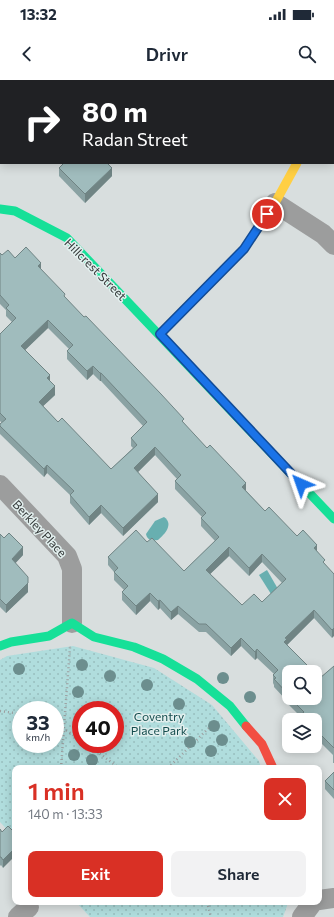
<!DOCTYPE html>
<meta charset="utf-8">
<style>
:root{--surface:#fff;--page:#f2f2f3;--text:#1f2937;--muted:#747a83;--accent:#d93025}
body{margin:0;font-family:Commissioner,sans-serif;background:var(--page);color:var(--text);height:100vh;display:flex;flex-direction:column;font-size:15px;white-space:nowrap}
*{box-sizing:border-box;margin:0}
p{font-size:13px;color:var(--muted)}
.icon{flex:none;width:22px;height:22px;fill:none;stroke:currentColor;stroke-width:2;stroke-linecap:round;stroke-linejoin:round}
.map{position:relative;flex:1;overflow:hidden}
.sheet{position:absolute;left:12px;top:685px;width:310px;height:140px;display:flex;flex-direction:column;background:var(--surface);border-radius:8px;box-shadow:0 2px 10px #0003}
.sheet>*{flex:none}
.guide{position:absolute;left:0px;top:0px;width:334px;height:84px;box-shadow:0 2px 10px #0003;background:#202124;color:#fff;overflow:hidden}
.buttons{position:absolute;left:282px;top:585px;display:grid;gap:8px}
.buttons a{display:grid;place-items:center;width:40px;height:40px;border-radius:8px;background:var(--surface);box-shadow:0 2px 10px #0003;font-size:20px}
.speed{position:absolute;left:12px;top:621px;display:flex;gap:8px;font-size:20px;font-weight:700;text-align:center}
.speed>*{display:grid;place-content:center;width:52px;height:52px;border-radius:50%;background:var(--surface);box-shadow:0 2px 10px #0003;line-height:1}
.speed small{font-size:10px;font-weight:400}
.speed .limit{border:6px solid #d22;background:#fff;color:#111}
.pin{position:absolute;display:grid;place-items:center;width:34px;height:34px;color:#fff;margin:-17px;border:2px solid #fff;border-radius:50%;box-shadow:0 1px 4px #0007}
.me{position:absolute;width:44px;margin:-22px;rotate:317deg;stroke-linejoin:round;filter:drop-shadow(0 0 3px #0008)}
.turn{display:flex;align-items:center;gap:14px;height:84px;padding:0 16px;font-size:18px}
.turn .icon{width:52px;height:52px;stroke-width:2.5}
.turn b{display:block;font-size:28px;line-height:34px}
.round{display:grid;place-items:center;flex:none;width:42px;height:42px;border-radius:8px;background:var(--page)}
.summary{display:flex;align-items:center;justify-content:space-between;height:68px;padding:0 16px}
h1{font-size:24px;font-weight:600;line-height:30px;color:var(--accent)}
.button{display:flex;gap:8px;margin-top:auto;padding:8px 16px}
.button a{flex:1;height:46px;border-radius:8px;background:var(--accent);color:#fff;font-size:16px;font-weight:600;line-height:46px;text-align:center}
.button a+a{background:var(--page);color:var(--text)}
.status{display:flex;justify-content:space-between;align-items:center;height:28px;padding:0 20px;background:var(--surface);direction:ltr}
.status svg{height:11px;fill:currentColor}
header{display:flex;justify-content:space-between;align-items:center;height:52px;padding:0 16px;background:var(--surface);font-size:18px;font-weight:600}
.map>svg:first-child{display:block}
</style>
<div class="status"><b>13:32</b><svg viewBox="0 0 49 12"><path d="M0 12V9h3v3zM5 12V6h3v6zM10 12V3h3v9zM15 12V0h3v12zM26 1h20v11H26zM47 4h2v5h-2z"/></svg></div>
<header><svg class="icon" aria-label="back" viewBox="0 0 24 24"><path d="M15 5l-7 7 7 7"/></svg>Drivr<svg class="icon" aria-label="search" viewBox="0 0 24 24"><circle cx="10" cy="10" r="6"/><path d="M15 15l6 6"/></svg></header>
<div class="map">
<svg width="334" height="837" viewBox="0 0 334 837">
<defs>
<pattern id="grass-dots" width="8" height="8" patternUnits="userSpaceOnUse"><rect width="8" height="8" fill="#b0dddd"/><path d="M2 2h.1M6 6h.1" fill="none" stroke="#98bebe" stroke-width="1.8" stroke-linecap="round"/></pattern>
</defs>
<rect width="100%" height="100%" fill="#d8dede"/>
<g fill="url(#grass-dots)" fill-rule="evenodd">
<path d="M73,566L154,588L212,625L259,681L261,688H15V758L0,742V580L7,576ZM21,630H55V664H21ZM81,630H115V664H81Z"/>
<polygon points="76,822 287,822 287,826 283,837 90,837"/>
</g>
<g fill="#68afb0">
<path d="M164,437C174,444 165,454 158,460C152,461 147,460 146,454L155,441Z"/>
<polygon points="267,490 278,509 271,514 259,495"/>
</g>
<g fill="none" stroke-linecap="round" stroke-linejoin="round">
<g stroke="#9c9d9e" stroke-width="2.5" stroke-dasharray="1 3" stroke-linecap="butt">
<polyline points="0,631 21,634"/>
<polyline points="55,646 64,649 81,660"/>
<polyline points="87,664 119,688"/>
<polyline points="61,688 70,567"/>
<polyline points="168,688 216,641"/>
<polyline points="207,822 211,837"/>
</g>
<g stroke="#9c9d9d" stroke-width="20">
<polyline points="333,28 334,26"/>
<polyline points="275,123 323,154 334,165"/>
<polyline points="0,405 67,476 72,489 72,543"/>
<polyline points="319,820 334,818"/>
<polyline points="18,837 29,827"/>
<polyline points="302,837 313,822"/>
</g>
<g stroke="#16e098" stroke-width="9">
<polyline points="34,1 36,0"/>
<polyline points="0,66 1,66"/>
<polyline points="0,129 15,131 67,158 334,439"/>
<polyline points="0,566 11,562 49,556 72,543 94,557 134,567 163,579 197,599 230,626 246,646"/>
</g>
<g stroke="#ffcf43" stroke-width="9">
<polyline points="0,21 1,20"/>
<polyline points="160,254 244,169 275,123 297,83"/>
</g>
<g stroke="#f24e42" stroke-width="9">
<polyline points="110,1 111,0"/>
<polyline points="246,646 262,664 273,688"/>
</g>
</g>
<g fill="#6c8e8e">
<circle cx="82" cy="585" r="6"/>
<circle cx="19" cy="589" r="6"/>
<circle cx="110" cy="596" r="6"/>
<circle cx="223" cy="598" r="6"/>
<circle cx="147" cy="605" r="6"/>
<circle cx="78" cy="612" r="6"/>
<circle cx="250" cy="617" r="6"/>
<circle cx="179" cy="624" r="6"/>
<circle cx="214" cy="646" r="6"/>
<circle cx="222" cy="660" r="6"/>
<circle cx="190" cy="662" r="6"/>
<circle cx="211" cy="671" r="6"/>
<circle cx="74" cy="675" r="6"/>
<circle cx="92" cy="680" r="6"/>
</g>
<g fill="#8aa2a3" fill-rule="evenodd">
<polygon points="59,88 112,96 85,123 59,96"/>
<path d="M0,173L2,175L15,178L41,189L65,218L184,344L265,431L317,471L325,485L334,494L332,558L314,538L287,565L289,592V618H315L320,598L334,586V683H333V675L315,657V640L300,636L289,625L288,622L274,607V605L273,603V595L274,594L257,578L255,580L241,566L231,576L206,552H199L178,534L171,540L160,528L158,530L150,521L136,535L122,520V512L124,510L114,500V492L108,485V477L147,462L184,491L215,461L201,446V438L202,437L175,409V401L177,399L155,375L138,392L158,422L123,456L101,433L89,445L70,423V415L47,393L44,397L0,354V344L2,343L0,341V254L12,242L6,236V230L0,224ZM48,248L69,269L67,271V279L87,300L93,294L100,301H101L143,346L131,358V366L133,368L111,389L58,342L43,326L55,315L50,301L25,270ZM229,476L249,496L262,482L282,503L262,522L242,525L210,494Z"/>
<polygon points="0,454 23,475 15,483 28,512 6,533 0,527"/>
<polygon points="334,692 334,719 325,709 325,701"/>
<polygon points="8,746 3,788 1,785 0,786 0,749 2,752"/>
</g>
<g fill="#708484">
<polygon points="112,88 112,96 85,123 85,114"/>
<polygon points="41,183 41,191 38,186"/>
<polygon points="48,240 48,248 21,274 21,266"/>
<polygon points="93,286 93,294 87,300 87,291"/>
<rect x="100" y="293" width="1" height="8"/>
<polygon points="50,295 50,303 47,298"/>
<polygon points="55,306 55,315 39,330 39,322"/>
<polygon points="155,367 155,375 134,396 134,388"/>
<polygon points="47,385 47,393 44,397 44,389"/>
<polygon points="246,403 246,411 242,407"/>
<polygon points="158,414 158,422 123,456 123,448"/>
<polygon points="101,425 101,433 89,445 89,437"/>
<polygon points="317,465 317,473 314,468"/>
<polygon points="23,467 23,475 12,487 12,479"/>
<polygon points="229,467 229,476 206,498 206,490"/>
<polygon points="262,474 262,482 249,496 249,488"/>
<polygon points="28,503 28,512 6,533 6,525"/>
<polygon points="150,513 150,521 136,535 136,526"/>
<polygon points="160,520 160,528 158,530 158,521"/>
<polygon points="178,526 178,534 171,540 171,532"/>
<polygon points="314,530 314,538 287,565 284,562 285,558"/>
<polygon points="334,548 334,556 332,558 332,550"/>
<polygon points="241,558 241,566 231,576 231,568"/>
<polygon points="257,569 257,578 255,580 255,572"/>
<polygon points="15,768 15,776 3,788 3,780"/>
</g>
<g fill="#a0bcbd" stroke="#708484" fill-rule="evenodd">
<polygon points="64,83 107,83 112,88 85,114 59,88"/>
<path d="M26,167L41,183L38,186L65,214L64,216L84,237L86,236L161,314L184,339L182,341L207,368L210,365L246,403L242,407L265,431L269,427L297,456L303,450L317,465L314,468L325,480L323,482L334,494V548L332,550L314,530L285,558L287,559L284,562L314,592H289V617L288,614L274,599L276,598L273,595L278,590L257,569L255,572L241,558L231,568L206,544H199L178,526L171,532L160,520L158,521L150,513L136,526L122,512L128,506L114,492L118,488L108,477L136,450L147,462L152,458L184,491L219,457L201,438L206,433L175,401L181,395L155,367L134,388L158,414L123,448L101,425L89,437L70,415L74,411L47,385L44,389L0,346V344L6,339L0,333V254L16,238L6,228L9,225L0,215V173L2,175L8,170L15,178ZM48,240L73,265L67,271L87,291L93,286L100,293H101L147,342L131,358L137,365L111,389L62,338L58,342L39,322L55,306L47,298L50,295L21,266ZM229,467L249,488L262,474L286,499L262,522L254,514L242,525L206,490Z"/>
<polygon points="9,453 23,467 12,479 28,497 28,503 6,525 0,519 0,454 4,458"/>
<polygon points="334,586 334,668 315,649 315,640 295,640 304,632 290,618 315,618 315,593 320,598"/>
<polygon points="334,692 334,710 325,701"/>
<polygon points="8,746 15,753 15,768 3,780 1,777 0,777 0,749 2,752"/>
</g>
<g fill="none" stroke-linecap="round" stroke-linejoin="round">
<g stroke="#114b97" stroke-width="10">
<polyline id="route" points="267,134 244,169 160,254 301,404"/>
</g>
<use href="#route" stroke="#1a73e8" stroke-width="7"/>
</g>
<g text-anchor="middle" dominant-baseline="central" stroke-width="3" stroke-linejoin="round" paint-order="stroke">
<g font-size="12" fill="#323737" stroke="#e2efee">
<text transform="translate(96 189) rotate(45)">Hillcrest Street</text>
<text transform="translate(40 448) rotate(47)">Berkley Place</text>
</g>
<g font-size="12" fill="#134c4d" stroke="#e2efee">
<text x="159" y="636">Coventry<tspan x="159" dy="14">Place Park</tspan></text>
</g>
</g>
</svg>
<div class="buttons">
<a><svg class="icon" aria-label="search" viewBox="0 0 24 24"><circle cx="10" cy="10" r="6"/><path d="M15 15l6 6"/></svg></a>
<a><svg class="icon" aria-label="layers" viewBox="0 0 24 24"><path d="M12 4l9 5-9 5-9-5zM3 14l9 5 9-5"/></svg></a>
</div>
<div class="speed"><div>33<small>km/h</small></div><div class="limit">40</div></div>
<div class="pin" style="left:267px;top:134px;background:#d93025"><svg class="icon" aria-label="arrive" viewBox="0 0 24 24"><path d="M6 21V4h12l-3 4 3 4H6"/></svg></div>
<svg class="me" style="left:301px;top:404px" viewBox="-20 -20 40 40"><path d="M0-17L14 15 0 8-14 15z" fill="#1a73e8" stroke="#fff" stroke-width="4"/></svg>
<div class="guide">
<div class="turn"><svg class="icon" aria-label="right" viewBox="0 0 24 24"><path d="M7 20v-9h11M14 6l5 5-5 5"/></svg><div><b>80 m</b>Radan Street</div></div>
</div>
<section class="sheet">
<div class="summary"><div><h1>1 min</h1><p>140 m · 13:33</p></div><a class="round" style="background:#d93025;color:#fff"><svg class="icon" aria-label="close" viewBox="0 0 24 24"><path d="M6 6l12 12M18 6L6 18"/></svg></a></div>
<div class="button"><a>Exit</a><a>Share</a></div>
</section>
</div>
